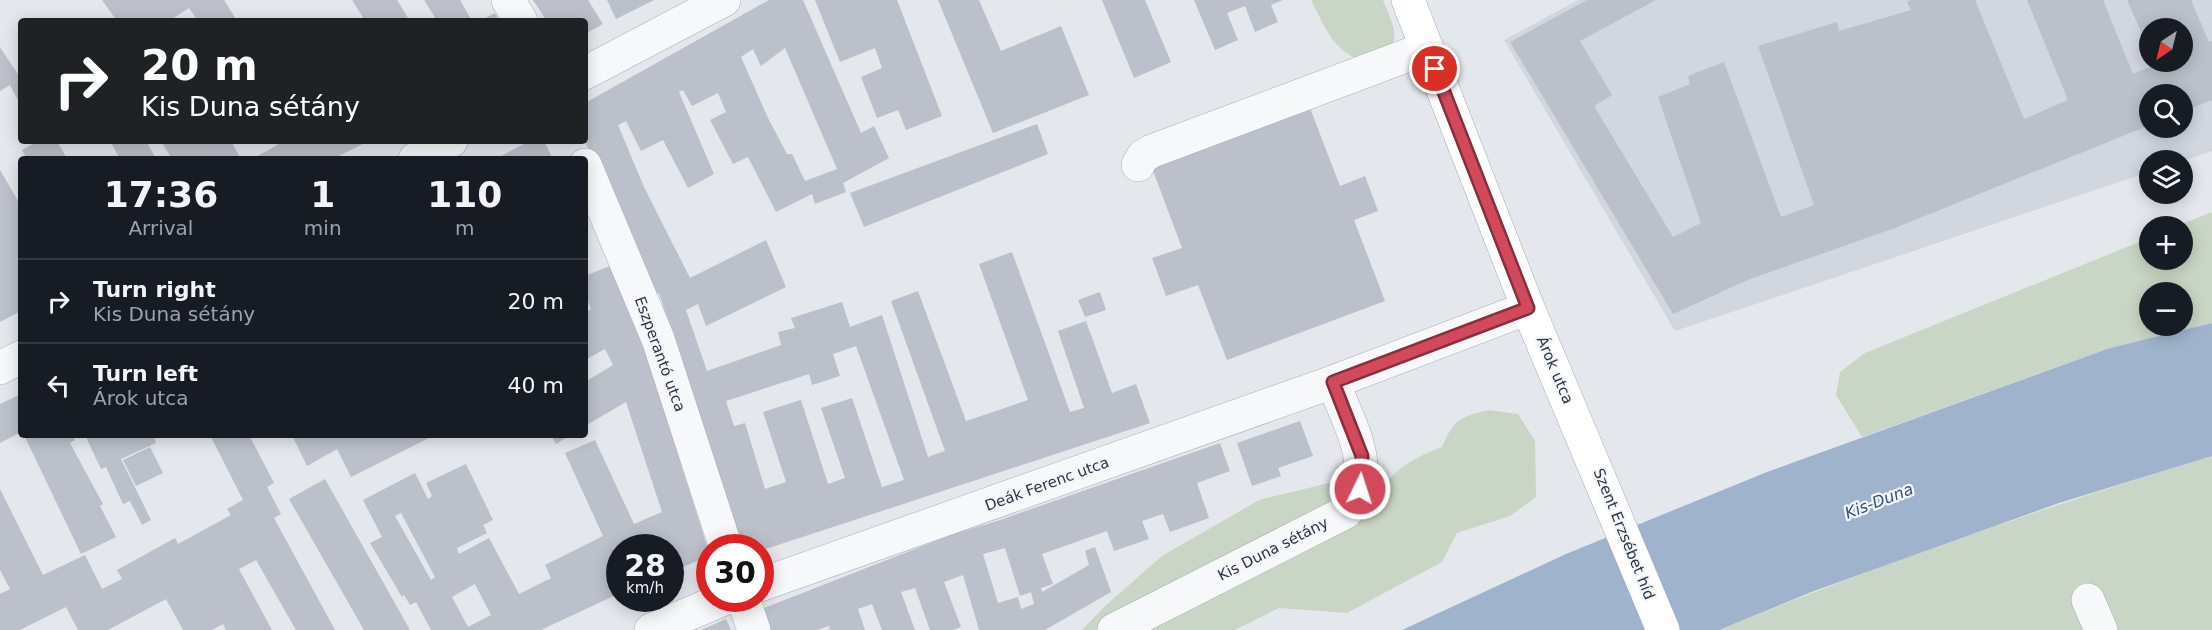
<!DOCTYPE html>
<meta charset="utf-8">
<style>
:root{--surface:#171b24;--page:#242831;--text:#f1f3f6;--muted:#9ea1a6;--line:#363941}
body{margin:0;font-family:"DejaVu Sans",sans-serif;background:var(--page);color:var(--text);height:100vh;display:flex;flex-direction:column;font-size:22px;white-space:nowrap}
*{box-sizing:border-box;margin:0}
p{font-size:20px;color:var(--muted)}
.icon{flex:none;width:33px;height:33px;fill:none;stroke:currentColor;stroke-width:2;stroke-linecap:round;stroke-linejoin:round}
.map{position:relative;flex:1;overflow:hidden}
.drawer{position:absolute;left:18px;top:156px;width:570px;height:282px;display:flex;flex-direction:column;background:var(--surface);border-radius:6px;box-shadow:0 3px 15px #0003}
.drawer>*{flex:none}
.top-card{position:absolute;left:18px;top:18px;width:570px;height:126px;border-radius:6px;box-shadow:0 3px 15px #0003;background:#202124;color:#fff;overflow:hidden}
.needle{width:39px;rotate:215deg}
.tools{position:absolute;left:2139px;top:18px;display:grid;gap:12px}
.tools a{display:grid;place-items:center;width:54px;height:54px;border-radius:50%;background:var(--surface);box-shadow:0 3px 15px #0003;font-size:30px}
.speed{position:absolute;left:606px;top:534px;display:flex;gap:12px;font-size:30px;font-weight:700;text-align:center}
.speed>*{display:grid;place-content:center;width:78px;height:78px;border-radius:50%;background:var(--surface);box-shadow:0 3px 15px #0003;line-height:1}
.speed small{font-size:15px;font-weight:400}
.speed .limit{border:9px solid #d22;background:#fff;color:#111}
.pin{position:absolute;display:grid;place-items:center;width:51px;height:51px;color:#fff;margin:-26px;border:3px solid #fff;border-radius:50%;box-shadow:0 2px 6px #0007}
.me{position:absolute;width:66px;margin:-33px;rotate:4deg;stroke-linejoin:round;filter:drop-shadow(0 0 4px #0008)}
.turn{display:flex;align-items:center;gap:21px;height:126px;padding:0 24px;font-size:27px}
.turn .icon{width:78px;height:78px;stroke-width:2.5}
.turn b{display:block;font-size:42px;line-height:51px}
.eta{display:flex;justify-content:space-evenly;align-items:center;height:102px;text-align:center}
.eta b{font-size:36px;font-weight:700;line-height:42px}
ul{padding:0;list-style:none}
li{display:flex;align-items:center;gap:18px;height:84px;padding:0 24px;border-top:2px solid var(--line)}
li div{flex:1}
li b{display:block;font-size:22px}
li em{font-style:normal}
.map>svg:first-child{display:block}
</style>
<div class="map">
<svg width="2212" height="630" viewBox="0 0 2212 630">
<rect width="100%" height="100%" fill="#e4e7ec"/>
<path fill="#d2d6de" fill-rule="evenodd" d="M1578,0H2212V151L2183,161L2150,160L2149,172L1675,331L1504,40ZM2150,28H2182V62H2150ZM2150,94H2182V128H2150Z"/>
<g fill="#c9d6c5" fill-rule="evenodd">
<path d="M1311,0H1383C1398,37 1405,47 1361,61C1331,48 1325,27 1311,0Z"/>
<path d="M2212,212V323L2110,348L1862,437L1836,395L1840,372L1865,353L2149,238L2150,260H2182V226H2177ZM2150,292H2182V326H2150Z"/>
<path d="M1489,410L1518,414L1535,441L1536,497L1510,516L1457,533L1442,562L1347,613L1279,608L1235,630H1082L1105,606L1162,556L1259,500L1329,483L1339,503L1367,506C1393,472 1403,462 1442,447C1454,419 1460,417 1489,410Z"/>
<path d="M2212,456V630H1719C1880,564 2045,507 2212,456Z"/>
</g>
<polygon fill="#9fb4cc" points="2212,323 2212,456 2059,503 1814,591 1719,630 1402,630 1566,554 1767,472 2110,348"/>
<g fill="#bbc0ca" fill-rule="evenodd">
<polygon points="102,0 224,0 237,21 198,21 189,8 169,21 117,21"/>
<polygon points="352,0 397,0 410,21 365,21"/>
<polygon points="424,0 460,0 472,21 437,21"/>
<polygon points="533,0 588,0 603,24 585,34 585,21 547,21"/>
<polygon points="607,0 654,0 616,19"/>
<path d="M769,0H803L861,133L874,126L889,158L843,183L846,192L815,204L812,194L776,212L748,157L733,164L710,120L726,112L718,93L692,106L683,90L679,92L714,174L688,188L663,140L641,151L626,121L618,125L644,187L690,278L766,240L786,287L706,326L698,304L686,310L707,371L781,345L778,332L795,328L791,318L842,302L850,327L882,315L928,457L945,451L891,301L918,291L966,421L1028,400L979,264L1012,252L1070,412L1084,408L1058,331L1086,321L1112,393L1136,384L1150,423L760,551V548H743L659,293L656,295L585,142V103ZM785,48L837,169L805,181L792,154H787L768,118L741,57L753,49L761,66ZM856,346L904,480L882,487L852,398L821,408L845,478L828,484L801,400L763,412L786,482L765,489L745,423L734,426L726,401L809,374L812,385L840,376L833,354Z"/>
<polygon points="815,0 897,0 942,116 906,130 898,110 877,118 861,77 882,68 875,48 840,62"/>
<polygon points="938,0 979,0 1001,51 1061,26 1089,95 993,133"/>
<polygon points="1102,0 1145,0 1171,62 1134,78"/>
<polygon points="1194,0 1283,0 1271,5 1278,22 1255,32 1245,6 1227,13 1238,40 1215,50"/>
<polygon points="1587,0 1656,0 1580,41 1612,95 1594,106 1673,237 1701,223 1658,97 1690,84 1688,76 1724,62 1781,217 1814,205 1758,46 1837,22 1839,31 1911,10 1907,2 1911,0 1975,0 2024,119 2068,100 2027,0 2103,0 2133,74 2155,65 2154,62 2182,62 2182,28 2150,28 2150,52 2127,0 2191,0 2209,42 2212,41 2212,100 2182,112 2182,94 2150,94 2150,125 1895,228 1750,279 1673,314 1510,42"/>
<polygon points="495,13 499,21 480,21"/>
<polygon points="0,47 21,79 21,106 10,85 0,91"/>
<polygon points="1310,108 1340,186 1365,176 1378,211 1354,220 1385,301 1227,360 1198,285 1166,296 1152,258 1182,248 1152,168"/>
<polygon points="1037,124 1048,154 864,227 850,193"/>
<polygon points="38,141 57,141 67,159 27,159 22,150"/>
<polygon points="110,141 146,141 156,159 120,159"/>
<polygon points="161,141 231,141 241,159 172,159"/>
<polygon points="279,141 369,141 333,159 252,159 281,143"/>
<polygon points="530,141 544,141 553,159 495,159"/>
<polygon points="0,170 21,206 21,311 0,322"/>
<path d="M610,266L645,350L710,556L670,572V548H620V593L541,630H431L416,602L410,605L404,595L402,597L370,543L382,537L363,500L415,473L428,499L432,496L426,483L466,464L493,520L483,525L487,533L457,548L459,554L489,538L519,594L551,578L545,565L603,536L565,453L595,440L634,524L662,512L626,402L585,426V382L613,365L605,349L585,360V313L591,309L585,294V276ZM401,513L435,577L431,580L395,516ZM475,584L491,615L468,627L452,597Z"/>
<polygon points="1100,292 1106,310 1085,317 1078,300"/>
<polygon points="21,394 21,432 0,443 0,404"/>
<polygon points="1300,421 1313,456 1278,468 1281,476 1252,486 1237,443"/>
<polygon points="24,435 72,435 75,440 70,443 103,504 100,506 116,537 81,554"/>
<polygon points="85,435 153,435 156,443 121,459 151,520 142,525 130,501 123,504 106,467 101,469"/>
<polygon points="210,435 249,435 274,483 267,487 281,514 274,518 335,630 296,630 256,560 239,569 272,630 226,630 223,624 212,630 183,630 166,599 108,630 78,630 66,607 20,630 0,630 0,594 10,589 0,570 0,489 43,575 85,555 102,589 122,579 117,570 175,538 178,544 231,515 227,509 243,500"/>
<polygon points="292,435 435,435 351,477 337,449 307,466"/>
<polygon points="551,435 570,435 556,444"/>
<path d="M1220,443L1230,471L1197,483L1209,518L1170,532L1163,514L1142,521L1149,539L1114,551L1107,531L1042,554L1053,584L1041,588L1042,592L1089,565L1085,551L1095,547L1111,592L1045,630H979L963,575L944,582L961,627L952,630H930L915,588L901,592L915,630H882L872,604L858,609L865,630H830L829,626L817,630H766L759,610L951,535L997,521ZM1005,548L1020,596L1031,592L1034,604L1021,609L1018,597L998,603L983,554Z"/>
<polygon points="150,447 163,473 136,486 123,460"/>
<polygon points="325,479 410,630 364,630 289,499"/>
<polygon points="726,619 731,630 701,630"/>
</g>
<g fill="none" stroke-linecap="round" stroke-linejoin="round">
<g stroke="#a9aeb7" stroke-width="34">
<g id="minor">
<polyline points="508,0 521,21"/>
<polyline points="585,73 724,0"/>
<polyline points="415,159 451,141"/>
<polyline points="585,165 658,339 726,548"/>
<polyline points="1138,165 1143,156 1152,151 1427,48"/>
<polyline points="0,368 21,357"/>
<polyline points="760,585 1333,382 1528,308"/>
<polyline points="743,598 754,630"/>
<polyline points="2088,600 2101,630"/>
<polyline points="651,630 726,598"/>
<path d="M1114,630L1346,512C1379,469 1350,427 1333,382"/>
</g>
</g>
<g stroke="#a3abb8" stroke-width="34">
<polyline id="major" points="1408,0 1528,308 1663,630"/>
</g>
<use href="#minor" stroke="#f7f8fa" stroke-width="33"/>
<use href="#major" stroke="#fff" stroke-width="33"/>
</g>
<g fill="none" stroke-linecap="round" stroke-linejoin="round">
<g stroke="#882f3b" stroke-width="15">
<polyline id="route" points="1360,489 1362,456 1333,382 1528,308 1435,69"/>
</g>
<use href="#route" stroke="#d1495b" stroke-width="10"/>
</g>
<g text-anchor="middle" dominant-baseline="central" stroke-width="4.5" stroke-linejoin="round" paint-order="stroke">
<g font-size="15" fill="#2b3445" stroke="#f4f6f9">
<text transform="translate(660 354) rotate(70)">Eszperantó utca</text>
<text transform="translate(1555 370) rotate(67)">Árok utca</text>
<text transform="translate(1047 484) rotate(-20)">Deák Ferenc utca</text>
<text transform="translate(1624 534) rotate(68)">Szent Erzsébet híd</text>
<text transform="translate(1273 549) rotate(-27)">Kis Duna sétány</text>
</g>
<g font-size="16" font-style="italic" fill="#34527a" stroke="#f4f6f9">
<text transform="translate(1879 501) rotate(-21)">Kis-Duna</text>
</g>
</g>
</svg>
<div class="tools">
<a><svg class="needle" viewBox="-14 -14 28 28"><path d="M0-13l5 13h-10z" fill="#e53935"/><path d="M0 13l5-13h-10z" fill="#9ea1a6"/></svg></a>
<a><svg class="icon" aria-label="search" viewBox="0 0 24 24"><circle cx="10" cy="10" r="6"/><path d="M15 15l6 6"/></svg></a>
<a><svg class="icon" aria-label="layers" viewBox="0 0 24 24"><path d="M12 4l9 5-9 5-9-5zM3 14l9 5 9-5"/></svg></a>
<a>+</a>
<a>−</a>
</div>
<div class="speed"><div>28<small>km/h</small></div><div class="limit">30</div></div>
<div class="pin" style="left:1435px;top:69px;background:#d93025"><svg class="icon" aria-label="arrive" viewBox="0 0 24 24"><path d="M6 21V4h12l-3 4 3 4H6"/></svg></div>
<svg class="me" style="left:1360px;top:489px" viewBox="-20 -20 40 40"><circle r="17" fill="#d1495b" stroke="#fff" stroke-width="3"/><path d="M0-11L8 9 0 5-8 9z" fill="#fff"/></svg>
<div class="top-card">
<div class="turn"><svg class="icon" aria-label="right" viewBox="0 0 24 24"><path d="M7 20v-9h11M14 6l5 5-5 5"/></svg><div><b>20 m</b>Kis Duna sétány</div></div>
</div>
<section class="drawer">
<div class="eta">
<div><b>17:36</b><p>Arrival</p></div>
<div><b>1</b><p>min</p></div>
<div><b>110</b><p>m</p></div>
</div>
<ul>
<li><svg class="icon" aria-label="right" viewBox="0 0 24 24"><path d="M7 20v-9h11M14 6l5 5-5 5"/></svg><div><b>Turn right</b><p>Kis Duna sétány</p></div><em>20 m</em></li>
<li><svg class="icon" aria-label="left" viewBox="0 0 24 24"><path d="M17 20v-9H6M10 6l-5 5 5 5"/></svg><div><b>Turn left</b><p>Árok utca</p></div><em>40 m</em></li>
</ul>
</section>
</div>
